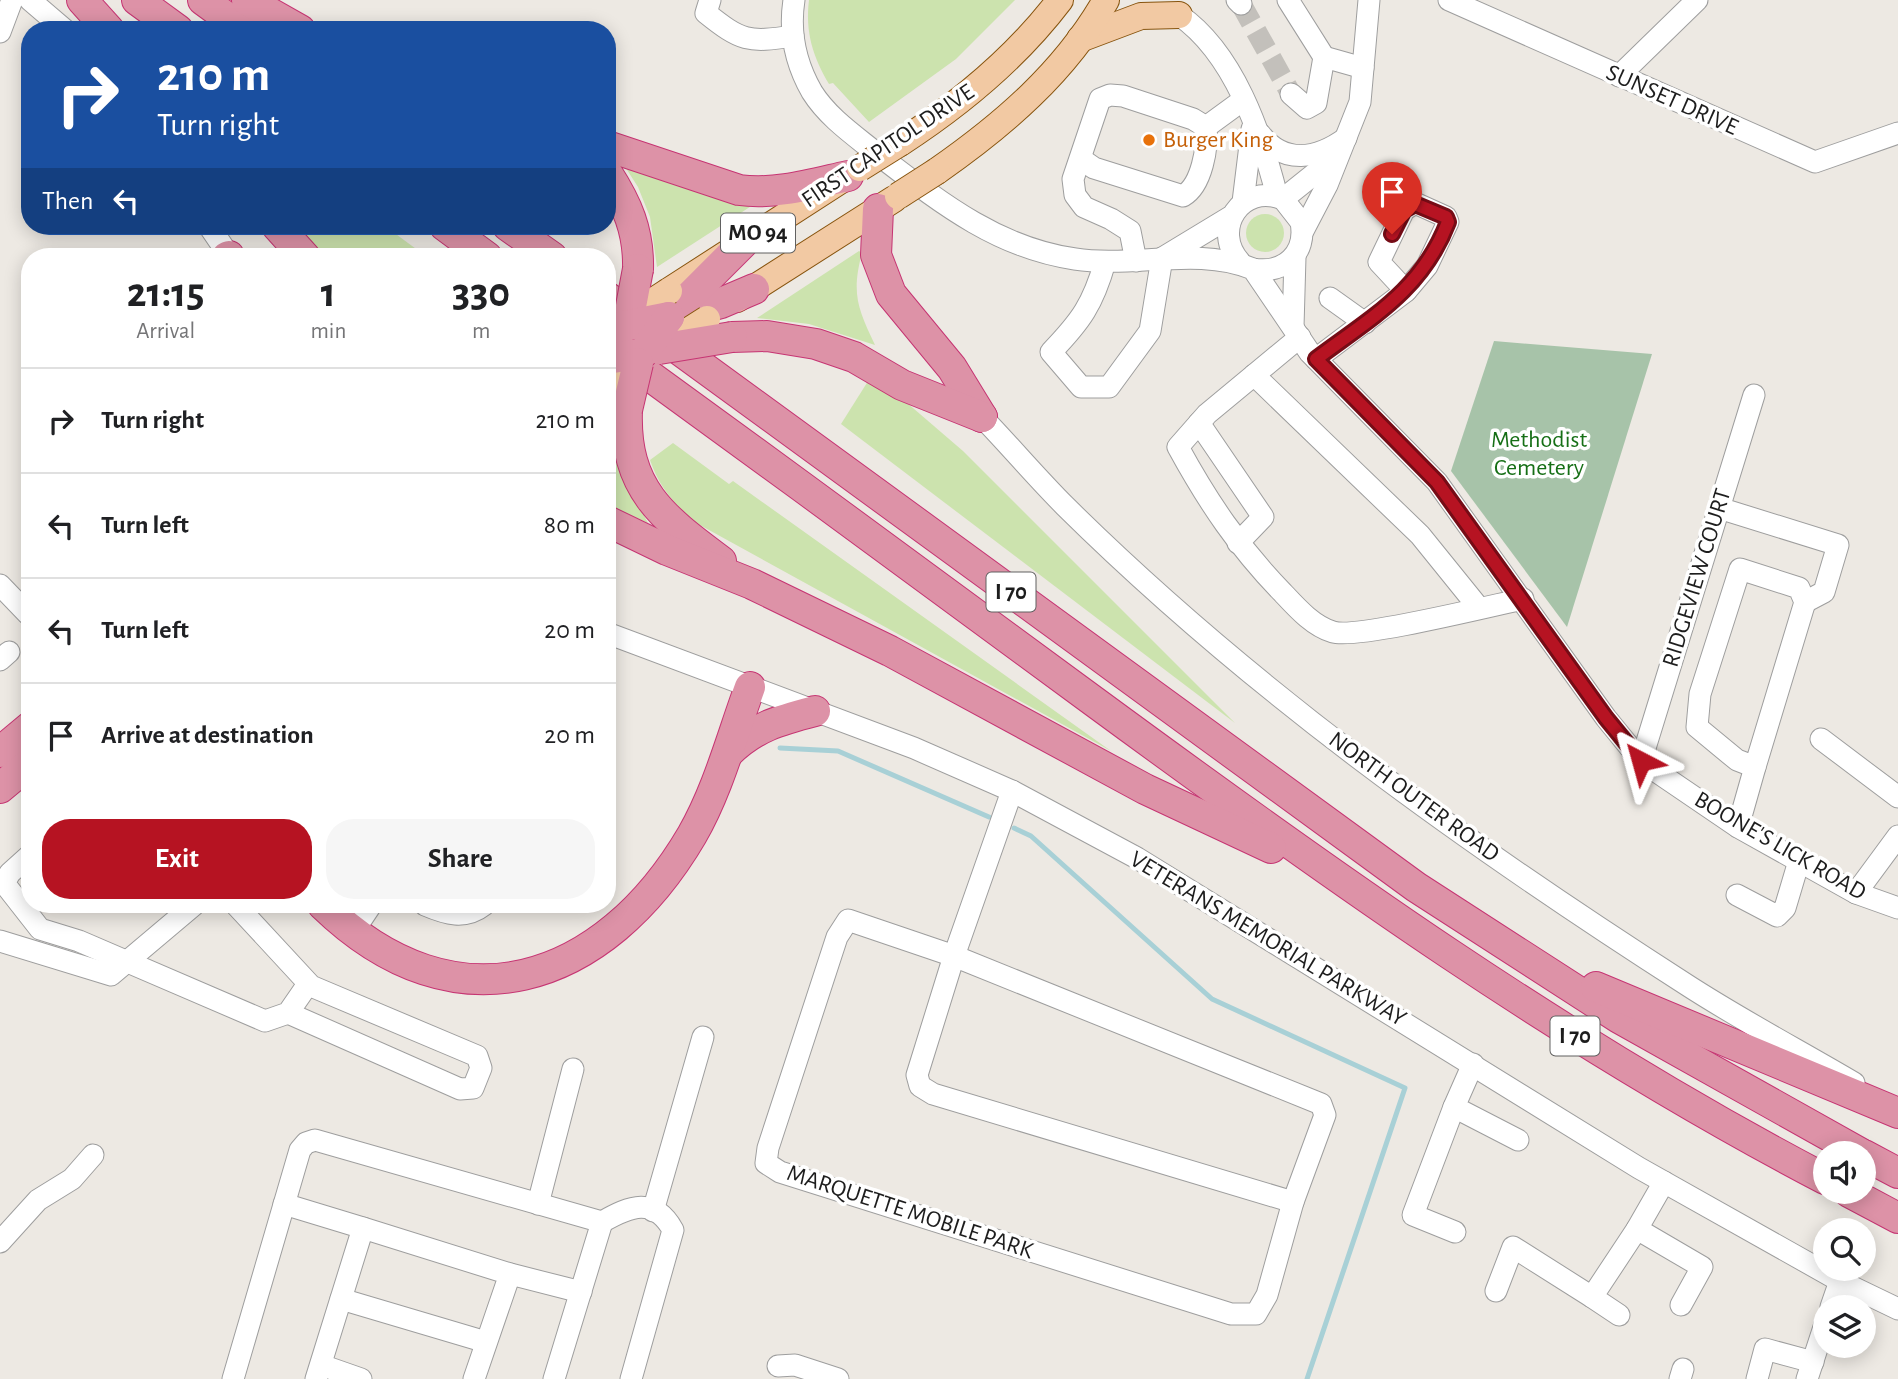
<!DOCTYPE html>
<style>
:root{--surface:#fff;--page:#f6f6f6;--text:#202124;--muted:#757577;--line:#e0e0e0;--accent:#b61322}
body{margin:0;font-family:"Alegreya Sans",sans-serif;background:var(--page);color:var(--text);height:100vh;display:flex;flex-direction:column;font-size:26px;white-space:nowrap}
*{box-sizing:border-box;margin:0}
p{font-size:23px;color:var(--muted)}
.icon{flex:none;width:38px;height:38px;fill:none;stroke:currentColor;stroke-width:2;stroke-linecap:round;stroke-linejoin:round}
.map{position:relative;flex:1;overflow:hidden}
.panel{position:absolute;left:21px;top:248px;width:595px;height:665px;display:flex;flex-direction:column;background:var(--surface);border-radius:28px;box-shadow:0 4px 18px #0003}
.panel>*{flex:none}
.hud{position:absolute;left:21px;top:21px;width:595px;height:214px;border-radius:28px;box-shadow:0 4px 18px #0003;background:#1a4fa0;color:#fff;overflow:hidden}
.buttons{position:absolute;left:1813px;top:1141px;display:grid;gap:14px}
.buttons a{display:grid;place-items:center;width:63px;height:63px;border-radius:50%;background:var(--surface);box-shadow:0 4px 18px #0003;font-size:35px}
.pin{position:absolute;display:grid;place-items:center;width:60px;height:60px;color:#fff;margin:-72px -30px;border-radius:50% 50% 50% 0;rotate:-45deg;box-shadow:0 0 7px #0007}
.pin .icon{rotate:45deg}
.me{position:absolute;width:77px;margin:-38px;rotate:321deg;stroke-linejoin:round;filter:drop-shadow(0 0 5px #0008)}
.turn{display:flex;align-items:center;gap:24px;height:147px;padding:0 21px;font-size:32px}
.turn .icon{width:91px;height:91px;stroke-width:2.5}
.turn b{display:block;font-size:49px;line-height:60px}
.then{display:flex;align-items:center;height:66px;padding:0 21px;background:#0003;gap:14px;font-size:26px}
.eta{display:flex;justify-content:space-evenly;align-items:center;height:119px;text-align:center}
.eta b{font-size:42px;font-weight:700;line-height:49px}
.primary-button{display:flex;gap:14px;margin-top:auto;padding:14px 21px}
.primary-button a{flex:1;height:80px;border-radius:28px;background:var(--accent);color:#fff;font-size:28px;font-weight:700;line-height:80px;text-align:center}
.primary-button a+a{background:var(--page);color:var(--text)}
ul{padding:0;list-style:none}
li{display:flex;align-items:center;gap:21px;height:105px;padding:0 21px;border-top:2px solid var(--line)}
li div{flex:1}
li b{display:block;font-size:26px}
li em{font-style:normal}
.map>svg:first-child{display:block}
</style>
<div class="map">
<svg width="1898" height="1379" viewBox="0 0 1898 1379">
<rect width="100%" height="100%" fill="#ede9e3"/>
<g fill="#cce3ae">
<path d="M809,0H1015L956,59L869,122L833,83L829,84C813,57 805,32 809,0Z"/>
<polygon points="622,162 756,203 657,267 650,217 638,187"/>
<circle cx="1265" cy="233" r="19"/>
<polygon points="294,226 385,226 427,257 323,257"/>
<path d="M859,251L862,253C851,294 858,309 875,345L809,324L757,318Z"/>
<polygon points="870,378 899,396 963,451 1235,723 841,424"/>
<polygon points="609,412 618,467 648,523 607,505"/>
<path d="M673,443L729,484L733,481L1111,751L698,524C676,507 659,487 650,460Z"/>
</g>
<polygon fill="#a7c3a9" points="1494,341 1652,354 1567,627 1451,471"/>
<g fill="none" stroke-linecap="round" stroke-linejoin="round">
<g stroke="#a8d0d6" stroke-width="5">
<polyline points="780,748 838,751 989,817"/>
<polyline points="1014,828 1031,836 1212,999 1405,1088 1307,1379"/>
</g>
<polyline stroke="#c3c0bb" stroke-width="21" stroke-dasharray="21 10" stroke-linecap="butt" points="1241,4 1291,94"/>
<g stroke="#9e9e9e" stroke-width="23">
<g id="minor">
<polyline points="30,0 65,30"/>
<path d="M710,0L706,13C741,41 748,43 793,36"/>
<path d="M794,0C789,32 796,64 812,92C829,119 857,137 881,157C941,203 998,248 1075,259C1133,268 1198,246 1253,269L1310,353L1437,482L1606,718L1641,761L1738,827L1856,893L1898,908"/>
<polyline points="1237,0 1241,4"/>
<polyline points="1288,0 1324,57 1316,103 1307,108 1291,94"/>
<polyline points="1449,0 1815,162 1898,133"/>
<path d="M1179,15C1234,53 1261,133 1277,196"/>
<polyline points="0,32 12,0"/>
<polyline points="1324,57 1363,68"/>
<polyline points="1619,76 1697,0"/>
<polyline points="1206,127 1243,100"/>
<path d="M1260,134C1284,165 1317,159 1346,138"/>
<path d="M1081,159L1094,168L1183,196C1202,185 1208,147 1206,127"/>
<polyline points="1283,199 1338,155"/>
<polyline points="1243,202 1252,129"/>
<polygon points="1415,203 1446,217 1448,222 1427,266 1406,291 1379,262 1404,210"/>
<polyline points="209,226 230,257"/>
<polyline points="1303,231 1327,185 1360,102 1369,0"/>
<polyline points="1164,257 1230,217"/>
<polyline points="1136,261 1130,231 1111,219 1084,207 1075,195 1073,179 1100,99 1110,95 1123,96 1193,119 1206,127"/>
<path d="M1105,262C1093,304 1081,321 1051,352L1081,387H1109L1150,331L1162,258"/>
<path d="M1240,262C1211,230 1241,182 1283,199L1301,222C1307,254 1284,274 1253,269"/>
<polyline points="1330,298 1365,323"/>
<polyline points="1293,327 1295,257"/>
<path d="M1300,337L1207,414L1178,447C1208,502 1239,548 1283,593C1297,608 1313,626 1333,632C1357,639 1490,606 1523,599"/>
<polyline points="1316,359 1406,291"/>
<polyline points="1254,375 1420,535 1479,608"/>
<path d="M982,417C1010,446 1036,477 1065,506C1251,690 1467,844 1687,985C1741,1020 1798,1050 1854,1083"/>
<polyline points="1199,423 1263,517 1238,543"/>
<polyline points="1719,508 1838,545 1824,592 1805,602"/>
<polygon points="1740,569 1799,588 1805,602 1755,767 1737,760 1697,727 1700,694"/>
<polyline points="0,585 28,614"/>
<polyline points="607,633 914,748 1012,791 1137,858 1639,1168 1840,1281 1898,1309"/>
<polyline points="0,660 9,652"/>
<polyline points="1821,739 1898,797"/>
<polyline points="1641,761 1754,395"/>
<polyline points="1012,791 954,956 917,1075 920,1086 933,1094 1293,1202"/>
<polyline points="1738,827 1755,767"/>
<polyline points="30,855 10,873 4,883 40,929 79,941 265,1021 288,1013 308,984"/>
<polyline points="1856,893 1898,836"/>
<polyline points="1737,895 1777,916 1785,908 1799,861"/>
<polyline points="236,905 311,986 477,1056 481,1068 473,1088 460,1089 288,1013"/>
<path d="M425,905C446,914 465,920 484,905"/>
<polygon points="848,920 954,956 1321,1104 1325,1115 1293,1202 1267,1295 1256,1314 1231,1314 780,1172 766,1163 768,1148 837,937"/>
<polyline points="353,932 371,905"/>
<polyline points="0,941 111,975 194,905"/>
<polyline points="1473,1064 1454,1107 1518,1140"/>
<polyline points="1454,1107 1413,1215 1455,1232"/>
<polyline points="284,1204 363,1228"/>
<polyline points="538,1204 573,1069"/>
<polyline points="653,1211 703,1037"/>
<path d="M602,1222C630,1206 654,1196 673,1230L631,1379"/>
<polyline points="1637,1229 1702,1267 1681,1305"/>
<polyline points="0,1242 38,1200 72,1179 93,1155"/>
<polyline points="510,1274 581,1292"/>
<polyline points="1496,1291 1513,1247 1592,1297"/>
<polyline points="341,1299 486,1342"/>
<polyline points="1831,1307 1840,1281"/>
<polyline points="1619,1315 1592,1297 1637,1229 1664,1182"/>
<polyline points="321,1365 361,1379"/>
<polyline points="778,1366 795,1365 838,1379"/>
<polyline points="233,1379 300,1150 306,1143 315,1140 602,1222 554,1379"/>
<polyline points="316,1379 363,1228 510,1274 474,1379"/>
<polyline points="1680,1379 1683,1369"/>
<polyline points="1757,1379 1765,1349 1813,1362"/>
<polyline points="1807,1379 1825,1324"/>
</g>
</g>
<g stroke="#87540e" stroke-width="28">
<g id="major">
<polyline points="1080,39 1141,16 1179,15"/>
<path d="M900,143C960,104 1016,58 1060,0"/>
<path d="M937,171C1003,125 1065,72 1106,0"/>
<polyline points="669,291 841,180"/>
<polyline points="737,299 894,199"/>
</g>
</g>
<g stroke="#c63573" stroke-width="32">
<g id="highway">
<polyline points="82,0 109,30"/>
<polyline points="137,0 178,30"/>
<polyline points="203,0 244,30"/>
<polyline points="247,0 300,30"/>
<path d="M607,146L739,190C776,195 812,184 848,176"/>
<path d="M607,173C627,204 639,231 638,269"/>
<polyline points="878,209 876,255 891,294 952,368 982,417"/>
<polyline points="277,226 305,257"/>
<polyline points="445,226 487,257"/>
<polyline points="508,226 552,257"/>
<polyline points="227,257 229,256"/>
<polyline points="607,297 1416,887 1619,1018 1860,1153"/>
<polyline points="673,316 721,303 754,289"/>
<polyline points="669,317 743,243"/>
<polyline points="732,337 767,336 816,344 854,357 902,385 982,417"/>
<path d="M617,352C776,467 934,584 1092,700C1330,875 1563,1042 1825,1179"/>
<path d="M627,410C624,489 662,517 721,561"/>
<polyline points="607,521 667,550 752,584 890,651 1145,789 1271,848"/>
<polyline points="0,752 30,727"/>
<path d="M728,753C754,727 780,720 815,711"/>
<polyline points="0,788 30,763"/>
<path d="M323,905C456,1034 604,985 692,835C718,790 732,736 750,687"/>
<polyline points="1596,987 1898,1113"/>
<polyline points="1864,1155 1898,1173"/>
<polyline points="1849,1192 1898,1218"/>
</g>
</g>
<use href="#minor" stroke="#fff" stroke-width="21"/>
<use href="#major" stroke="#f2c9a3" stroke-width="26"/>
<use href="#highway" stroke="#dd92a7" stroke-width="30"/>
<g stroke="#87540e" stroke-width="28" stroke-linecap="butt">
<g id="major-bridge">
<polyline points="860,168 900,143"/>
<polyline points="898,196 937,171"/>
<polyline points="629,317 669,291"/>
<polyline points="663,347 707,319"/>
<polyline points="607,382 638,363"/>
</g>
</g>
<g stroke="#c63573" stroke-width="32" stroke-linecap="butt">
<g id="highway-bridge">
<polyline points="629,317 638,269"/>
<polyline points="607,349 624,326 669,317"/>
<polyline points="659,349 732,337"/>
<polyline points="607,359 643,353 669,317"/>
<polyline points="627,410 638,363"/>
</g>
</g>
<use href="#major-bridge" stroke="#f2c9a3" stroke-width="26"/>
<use href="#highway-bridge" stroke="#dd92a7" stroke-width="30"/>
</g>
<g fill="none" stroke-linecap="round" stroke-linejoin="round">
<g stroke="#760c16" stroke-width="18">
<path id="route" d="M1392,234L1404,210L1415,204L1446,217L1448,222C1422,290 1372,317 1316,359L1437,482L1606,718L1641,761"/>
</g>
<use href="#route" stroke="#b61322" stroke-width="12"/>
</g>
<circle fill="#e8710a" stroke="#fff" stroke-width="2.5" cx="1149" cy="140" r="7"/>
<g text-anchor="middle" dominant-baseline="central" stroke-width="7" stroke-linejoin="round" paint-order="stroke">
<g fill="#fff" stroke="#616161" stroke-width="2">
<rect x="721" y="213.5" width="74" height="39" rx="5"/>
<rect x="986.5" y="572.5" width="49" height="39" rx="5"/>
<rect x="1550.5" y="1016.5" width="49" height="39" rx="5"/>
</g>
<g font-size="23" font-weight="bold" fill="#1d1d1d">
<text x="758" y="233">MO 94</text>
<text x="1011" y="592">I 70</text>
<text x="1575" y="1036">I 70</text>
</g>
<g font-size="24" fill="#1d1d1d" stroke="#fff">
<text transform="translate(1672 100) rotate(24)">SUNSET DRIVE</text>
<text transform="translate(888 146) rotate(-34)">FIRST CAPITOL DRIVE</text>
<text transform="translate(1697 578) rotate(-73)">RIDGEVIEW COURT</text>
<text transform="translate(1414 797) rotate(36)">NORTH OUTER ROAD</text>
<text transform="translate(1780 846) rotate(30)">BOONE'S LICK ROAD</text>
<text transform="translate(1268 939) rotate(31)">VETERANS MEMORIAL PARKWAY</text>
<text transform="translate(910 1212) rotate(18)">MARQUETTE MOBILE PARK</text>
</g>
<g font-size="24" fill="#c56008" stroke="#fff" text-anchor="start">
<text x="1163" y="140">Burger King</text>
</g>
<g font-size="24" fill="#166f16" stroke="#fff">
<text x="1539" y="440">Methodist<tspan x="1539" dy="28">Cemetery</tspan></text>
</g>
</g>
</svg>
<div class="buttons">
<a><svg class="icon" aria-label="sound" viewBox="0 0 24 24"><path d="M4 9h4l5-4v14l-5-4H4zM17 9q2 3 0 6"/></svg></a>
<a><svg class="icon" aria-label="search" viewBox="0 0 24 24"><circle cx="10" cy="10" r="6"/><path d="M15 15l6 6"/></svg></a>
<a><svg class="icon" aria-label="layers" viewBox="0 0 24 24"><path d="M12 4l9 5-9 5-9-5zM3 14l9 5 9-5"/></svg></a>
</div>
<div class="pin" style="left:1392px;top:234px;background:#d93025"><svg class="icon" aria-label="arrive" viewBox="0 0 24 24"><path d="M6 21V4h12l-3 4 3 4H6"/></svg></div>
<svg class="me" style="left:1641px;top:761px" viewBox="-20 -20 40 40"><path d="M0-17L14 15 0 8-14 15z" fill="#b61322" stroke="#fff" stroke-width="4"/></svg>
<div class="hud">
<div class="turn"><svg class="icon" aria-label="right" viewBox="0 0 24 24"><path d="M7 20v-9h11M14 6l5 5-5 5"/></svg><div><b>210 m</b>Turn right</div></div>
<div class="then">Then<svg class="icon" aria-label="left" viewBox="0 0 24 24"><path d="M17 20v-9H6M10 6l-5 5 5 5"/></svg></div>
</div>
<section class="panel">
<div class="eta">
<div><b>21:15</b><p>Arrival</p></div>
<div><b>1</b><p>min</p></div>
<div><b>330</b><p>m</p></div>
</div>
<ul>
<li><svg class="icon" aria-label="right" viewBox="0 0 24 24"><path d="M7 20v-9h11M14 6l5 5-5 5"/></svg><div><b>Turn right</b></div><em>210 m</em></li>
<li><svg class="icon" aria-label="left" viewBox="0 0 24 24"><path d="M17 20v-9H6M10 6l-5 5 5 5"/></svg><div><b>Turn left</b></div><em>80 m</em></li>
<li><svg class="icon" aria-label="left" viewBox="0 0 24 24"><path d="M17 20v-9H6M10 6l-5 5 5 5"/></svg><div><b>Turn left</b></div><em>20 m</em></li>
<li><svg class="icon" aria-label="arrive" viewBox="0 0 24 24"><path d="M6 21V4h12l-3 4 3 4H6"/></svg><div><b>Arrive at destination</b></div><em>20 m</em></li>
</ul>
<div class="primary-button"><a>Exit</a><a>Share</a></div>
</section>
</div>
